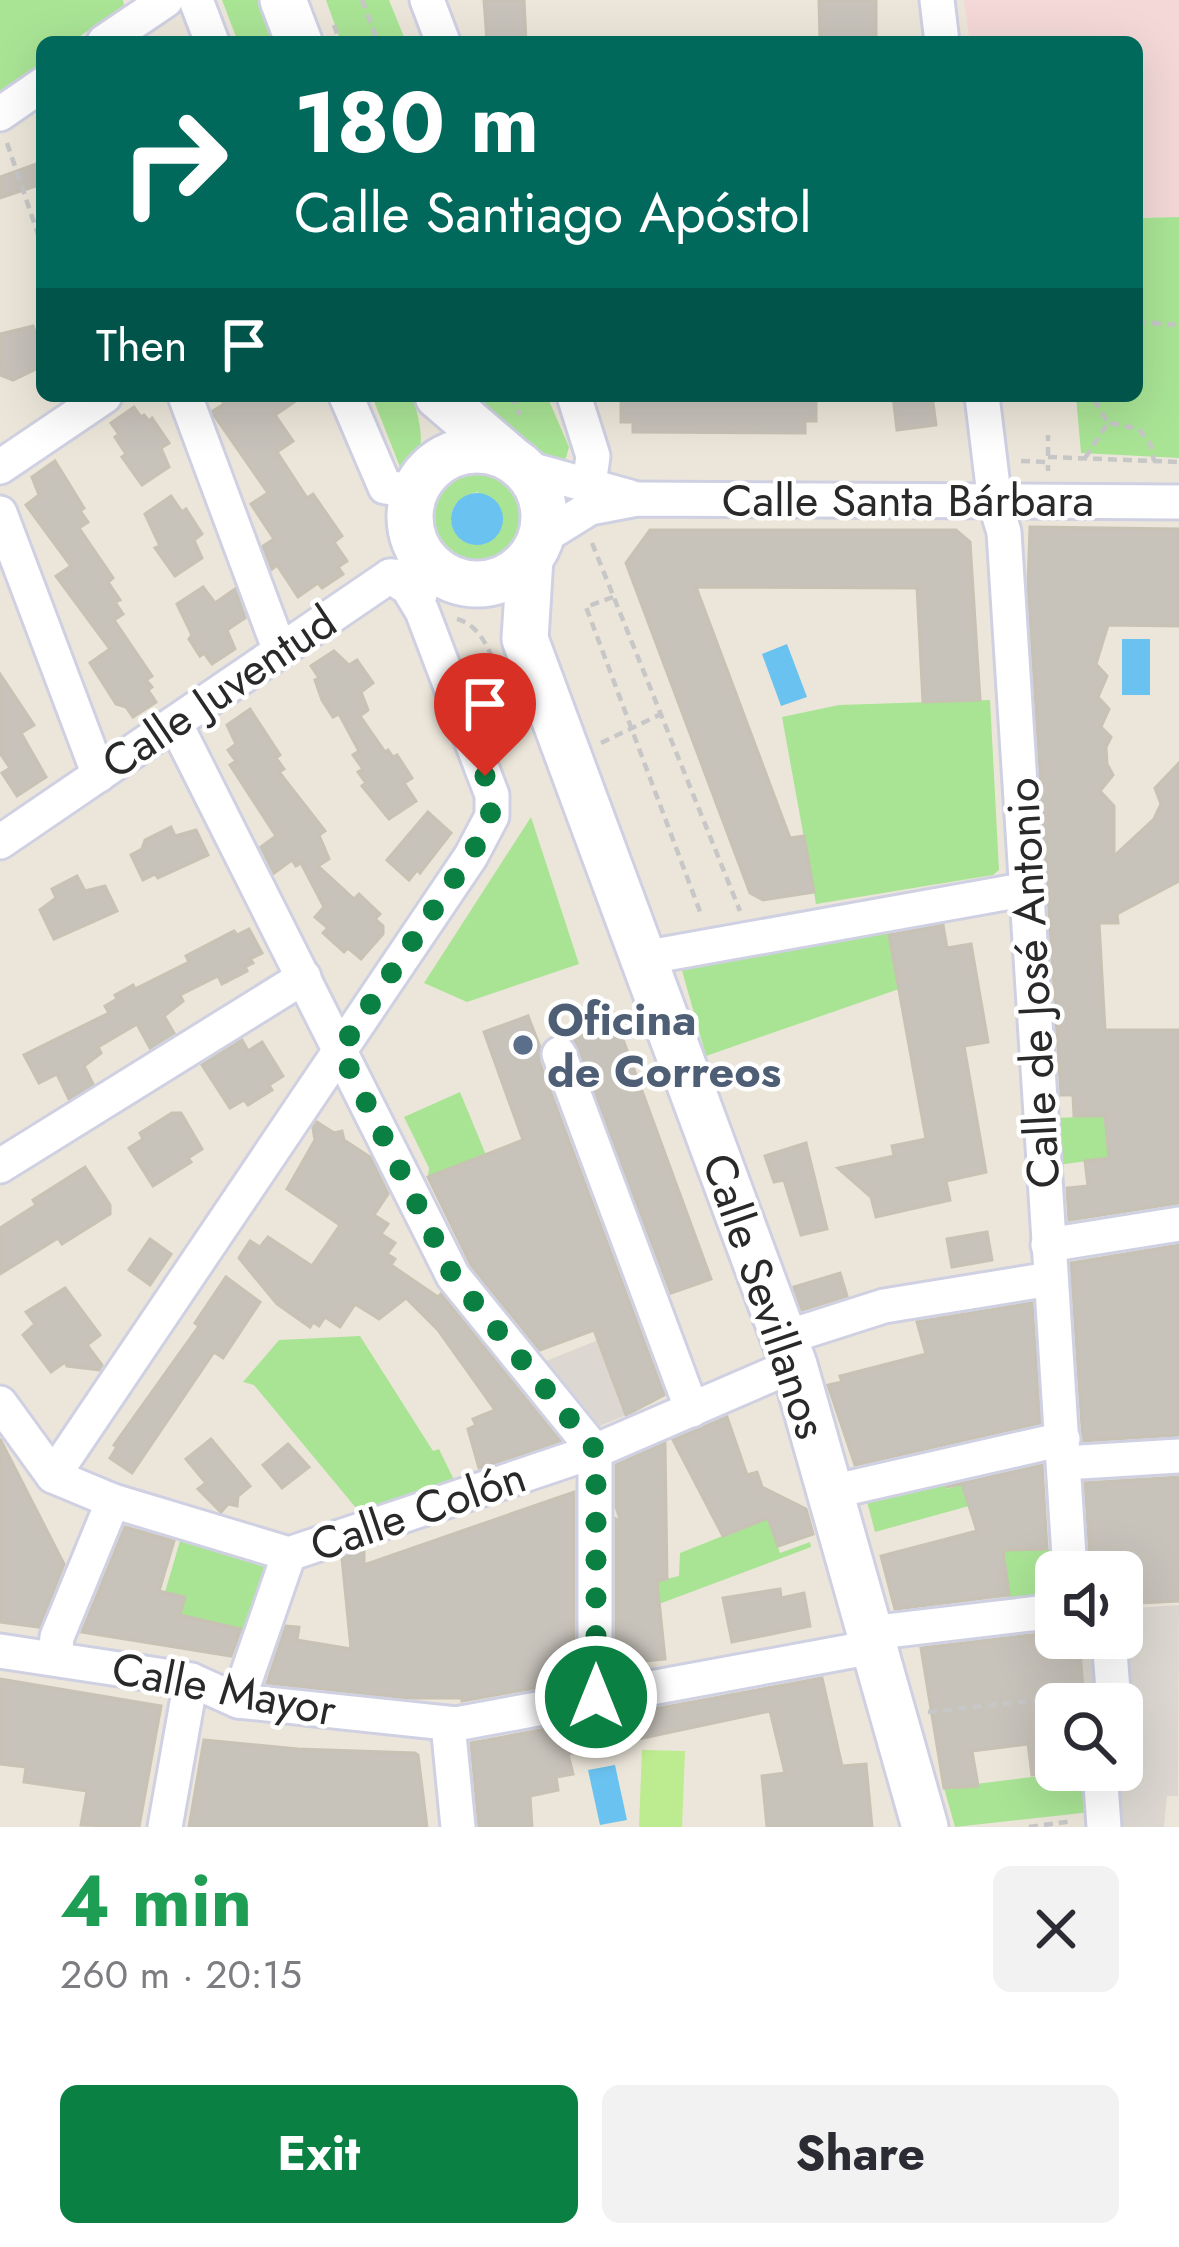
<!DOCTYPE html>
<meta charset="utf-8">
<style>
:root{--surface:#fff;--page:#f2f2f3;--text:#2b2b33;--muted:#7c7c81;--accent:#0b8043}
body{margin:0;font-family:Jost,sans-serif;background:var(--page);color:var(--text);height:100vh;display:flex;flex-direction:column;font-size:45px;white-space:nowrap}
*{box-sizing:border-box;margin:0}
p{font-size:39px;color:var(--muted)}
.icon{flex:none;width:66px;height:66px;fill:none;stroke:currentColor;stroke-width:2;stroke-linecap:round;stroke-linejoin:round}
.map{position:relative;height:1827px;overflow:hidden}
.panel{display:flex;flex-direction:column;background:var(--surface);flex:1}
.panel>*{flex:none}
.banner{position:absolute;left:36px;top:36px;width:1107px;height:366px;border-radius:18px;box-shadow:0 12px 48px #0002;background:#00695c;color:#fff;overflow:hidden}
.controls{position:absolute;left:1035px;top:1551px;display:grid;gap:24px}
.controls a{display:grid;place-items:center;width:108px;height:108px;border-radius:18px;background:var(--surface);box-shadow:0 12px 48px #0002;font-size:60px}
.pin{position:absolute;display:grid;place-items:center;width:102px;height:102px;color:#fff;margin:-123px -51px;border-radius:50% 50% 50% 0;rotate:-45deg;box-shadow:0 0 12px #0007}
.pin .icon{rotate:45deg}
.me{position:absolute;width:132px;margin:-66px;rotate:0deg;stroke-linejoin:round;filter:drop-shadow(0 0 9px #0008)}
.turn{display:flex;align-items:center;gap:42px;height:252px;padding:0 60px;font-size:54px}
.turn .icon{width:156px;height:156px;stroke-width:2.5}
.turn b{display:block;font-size:84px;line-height:102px}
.then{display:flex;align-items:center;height:114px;padding:0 60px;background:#0003;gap:24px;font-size:45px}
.round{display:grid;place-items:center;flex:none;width:126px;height:126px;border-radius:18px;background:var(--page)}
.overview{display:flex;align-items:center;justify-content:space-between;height:204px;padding:0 60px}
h1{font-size:72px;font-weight:700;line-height:90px;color:#1e9e55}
.primary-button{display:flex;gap:24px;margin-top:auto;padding:24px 60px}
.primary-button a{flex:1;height:138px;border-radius:18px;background:var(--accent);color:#fff;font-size:48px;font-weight:700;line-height:138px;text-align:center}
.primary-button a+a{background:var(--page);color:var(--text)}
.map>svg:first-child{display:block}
</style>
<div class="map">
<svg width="1179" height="1827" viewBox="0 0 1179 1827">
<rect width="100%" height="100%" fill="#ece6da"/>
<polygon fill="#f3d8d7" points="964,0 1179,0 1179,217 1137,217 1137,42 970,42"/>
<g fill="#a9e495" fill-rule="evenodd">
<polygon points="0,0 123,0 124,5 72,42 42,42 42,63 0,92"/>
<polygon points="222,0 263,0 279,42 238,42"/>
<polygon points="326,0 389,0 406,42 341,42"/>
<polygon points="1179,217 1179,458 1081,453 1076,396 1137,396 1137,218"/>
<path d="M372,396H412C420,419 431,462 402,472Z"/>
<path d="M476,396H547L569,447L566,458L561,462C523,456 490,432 476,396Z"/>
<path d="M483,473C510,481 532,507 518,537C512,549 503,557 490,561C428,581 405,476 483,473ZM478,492L500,530L488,542L463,541C442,522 450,497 478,492Z"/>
<polygon points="990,700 999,870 993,875 816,904 782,717 839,705"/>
<polygon points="531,817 579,964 467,1002 424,983"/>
<polygon points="888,927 899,989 706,1056 681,967"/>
<polygon points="460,1092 486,1155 428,1177 429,1168 404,1117"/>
<polygon points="1105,1116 1109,1158 1058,1165 1055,1118"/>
<polygon points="360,1336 433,1451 439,1449 455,1482 361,1514 254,1385 243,1382 279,1340"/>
<polygon points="941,1472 947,1489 962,1484 969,1506 875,1532 864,1490"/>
<polygon points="768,1518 780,1553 810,1542 811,1547 659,1604 631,1587 679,1576 680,1553"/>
<polygon points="180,1541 265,1567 250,1631 180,1615 185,1597 165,1592"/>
<polygon points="1002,1543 1020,1550 1056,1548 1056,1596 1010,1602 1001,1563 1006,1561"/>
<polygon points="1088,1770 1091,1812 955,1827 944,1788"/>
</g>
<polygon fill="#bdeb90" points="642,1750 685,1751 682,1827 639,1827"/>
<g fill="#dcd8d1">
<polygon points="598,1340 626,1415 595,1428 546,1361"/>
<polygon points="1179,1605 1178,1796 1167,1796 1164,1827 1092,1827 1088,1770 1122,1770 1122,1704 1084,1704 1079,1638 1122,1638 1122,1609"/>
</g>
<g fill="#6ac2f0">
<circle cx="477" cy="519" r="26"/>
<rect x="1122" y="639" width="28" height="56"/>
<polygon points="787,644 807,697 781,706 762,654"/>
<polygon points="615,1765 627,1820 600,1825 588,1770"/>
</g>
<g fill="#c7c2ba" stroke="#c7c2b4" stroke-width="3">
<polygon points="484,0 524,0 526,42 487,42"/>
<polygon points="819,0 876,0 876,42 820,42"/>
<polygon points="42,162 42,184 0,198 0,177"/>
<polygon points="33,326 36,335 42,336 42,366 13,380 0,375 0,334"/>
<polygon points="219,396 303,396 275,415 293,441 277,452 307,498 313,494 342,536 334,542 347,561 338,567 343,574 322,588 318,583 298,597 277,565 272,569 263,546 274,539 251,504 268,493 214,415 213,411 224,404"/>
<polygon points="621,396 816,396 816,421 805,421 805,433 633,432 633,422 621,422"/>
<polygon points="893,396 932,396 936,425 897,430"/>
<polygon points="134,407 141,417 144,415 149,421 152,418 169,443 161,448 169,467 142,485 122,457 126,454 115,437 119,434 111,423"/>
<polygon points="55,461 84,508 80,511 88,522 79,528 113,578 108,582 120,600 115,602 123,614 114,620 152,676 146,680 152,687 148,690 156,702 133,717 126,707 116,704 90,663 110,649 56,576 71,566 26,505 39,495 32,477"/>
<polygon points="171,496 182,512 186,509 202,534 194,540 202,558 175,576 155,548 160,546 145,514"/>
<polygon points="1030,527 1179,529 1179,626 1108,625 1096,664 1107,676 1098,697 1109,709 1101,727 1111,737 1106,747 1107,764 1113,775 1100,791 1114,806 1114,856 1154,819 1161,804 1155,788 1179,763 1179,881 1117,914 1118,923 1099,923 1105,1030 1179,1030 1179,1203 1069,1220 1067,1188 1088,1186 1085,1161 1109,1158 1105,1116 1074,1116 1073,1095 1061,1095 1028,586"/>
<polygon points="650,530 956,530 970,542 980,700 923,702 917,588 696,587 790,838 804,836 814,892 763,900 750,893 626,563"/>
<polygon points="203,587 215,603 235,589 245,618 227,630 235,649 212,664 204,653 200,656 189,639 192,635 177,604"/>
<polygon points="334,651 349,665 357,660 373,683 361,692 368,710 360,716 385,752 388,750 393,757 397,755 412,778 404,783 416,801 389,819 362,786 366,783 358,772 363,769 353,755 359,751 339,714 333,717 322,700 315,680 319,678 311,666"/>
<polygon points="0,674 34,725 21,733 46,777 17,796 2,773 10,768 0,753"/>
<polygon points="250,709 280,755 276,758 284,769 279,772 325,831 319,835 329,859 318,866 354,899 359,894 380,914 375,919 383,926 383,934 361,959 348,948 344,952 323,933 328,928 315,917 324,907 301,863 296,866 292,860 274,873 261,847 276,836 230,765 236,761 228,750 236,744 227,725"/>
<polygon points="428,812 451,833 420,873 417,870 409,880 387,860"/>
<polygon points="171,827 175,836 196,830 208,855 158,878 155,874 143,880 131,855 142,849 145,840"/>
<polygon points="77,876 85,891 105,886 117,911 54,939 40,910 56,898 52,889"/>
<polygon points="943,925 947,948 971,944 988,1042 964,1046 986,1172 946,1181 950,1200 876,1217 871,1197 838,1168 894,1156 892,1146 926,1139 889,935"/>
<polygon points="249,929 262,953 250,959 253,963 245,967 247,971 222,984 218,976 180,995 183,1001 164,1016 174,1033 150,1048 137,1024 98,1047 101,1053 84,1066 93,1084 69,1099 57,1074 39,1083 24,1055 109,1013 105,1006 117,999 115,995 133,985 135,989 189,962 186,956 234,931 237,935"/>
<polygon points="528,1016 540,1047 539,1061 664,1395 626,1415 594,1330 540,1350 471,1265 428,1177 523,1140 484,1032"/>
<polygon points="617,1023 711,1279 671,1293 574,1039"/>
<polygon points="242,1040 248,1051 262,1042 283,1076 269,1085 272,1090 248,1105 244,1100 230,1108 202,1065"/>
<polygon points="172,1113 181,1113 202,1149 188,1158 191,1162 153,1186 129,1148 143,1139 140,1133"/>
<polygon points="317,1122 334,1133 342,1131 344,1140 370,1157 388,1194 374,1215 388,1224 381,1234 395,1243 387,1254 395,1259 391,1265 438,1297 441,1294 560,1441 479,1468 468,1429 476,1425 473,1419 495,1410 438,1330 406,1298 379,1319 355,1304 340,1327 325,1317 319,1326 313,1322 310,1327 277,1304 239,1258 250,1241 260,1247 268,1237 312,1266 340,1225 287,1189 315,1140 313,1128"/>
<polygon points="806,1143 827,1229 801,1235 784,1180 774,1182 765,1156"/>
<polygon points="85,1167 110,1205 110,1214 62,1244 58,1238 0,1274 0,1228 36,1205 33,1200"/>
<polygon points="987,1232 992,1260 952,1267 947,1239"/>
<polygon points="150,1239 171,1254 150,1285 129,1270"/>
<polygon points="1179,1245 1179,1435 1083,1441 1071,1263"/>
<polygon points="840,1273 847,1296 802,1310 794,1287"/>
<polygon points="226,1277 260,1302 223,1358 214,1352 132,1473 110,1458 117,1447 114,1445 199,1326 195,1323"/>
<polygon points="65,1288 100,1335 87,1345 102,1365 99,1370 67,1366 65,1362 51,1372 23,1335 35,1324 26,1312"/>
<polygon points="1032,1303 1040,1423 855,1465 828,1385 842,1382 840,1376 926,1354 917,1322"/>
<polygon points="727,1417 747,1475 757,1472 762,1487 806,1509 813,1534 778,1546 768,1518 723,1536 673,1440"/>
<polygon points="0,1439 64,1564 39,1627 0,1622"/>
<polygon points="211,1439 250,1486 238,1496 237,1506 228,1504 221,1512 198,1489 206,1483 186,1459"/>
<polygon points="665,1443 667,1579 657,1581 665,1659 644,1661 644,1668 616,1673 616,1519 621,1522 616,1507 616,1465"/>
<polygon points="288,1444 309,1467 282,1488 263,1465"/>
<polygon points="1042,1465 1047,1549 1003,1550 1009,1595 895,1609 881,1556 977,1531 962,1484 946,1487"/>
<polygon points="1179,1477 1179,1601 1122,1604 1122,1572 1091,1572 1085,1483"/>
<polygon points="574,1492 574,1681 462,1701 462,1698 407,1698 267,1683 286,1626 299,1627 297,1640 351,1649 342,1558 364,1551 364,1565"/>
<polygon points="125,1527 174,1541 159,1591 185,1597 180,1615 241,1629 231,1656 82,1632"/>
<polygon points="780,1589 781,1598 804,1593 810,1626 732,1642 723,1598"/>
<polygon points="1056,1632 1056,1638 1079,1638 1084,1704 1056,1704 1056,1773 1032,1775 1028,1744 972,1751 978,1786 944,1788 921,1648"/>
<polygon points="822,1678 842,1766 866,1764 872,1827 767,1827 762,1776 785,1773 770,1711 568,1754 573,1774 556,1777 558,1790 530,1796 532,1827 479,1827 471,1743"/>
<polygon points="0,1679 161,1706 139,1827 81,1825 87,1791 24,1782 26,1767 0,1764"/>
<polygon points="204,1740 298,1749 415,1753 418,1755 427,1827 189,1827"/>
</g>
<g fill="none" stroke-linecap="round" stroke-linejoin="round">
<g stroke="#cfd1e2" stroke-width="39">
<g id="street">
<polyline points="196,0 212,42"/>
<polyline points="427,0 443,42"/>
<polyline points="937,0 942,42"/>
<polyline points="104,42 166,0"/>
<polyline points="0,114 42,85"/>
<polyline points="185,396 280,651"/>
<polyline points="346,396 385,487 406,490 420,482"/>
<polyline points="574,396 593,456 589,485"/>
<polyline points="982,396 995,503 1004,532 1070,1572"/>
<polyline points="0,467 105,396"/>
<polyline points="522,467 630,497"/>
<polyline points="0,513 99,775"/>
<polyline points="412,532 420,595"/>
<polyline points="540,539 590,508 637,499 1179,502"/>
<polyline points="175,723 453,1276 595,1451 595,1697"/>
<polyline points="0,842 390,576 449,578"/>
<polyline points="643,958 1028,889"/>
<polyline points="559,1054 692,1410"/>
<polyline points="0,1166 304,977"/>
<polyline points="1048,1245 1179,1224"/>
<polyline points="784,1338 884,1306 1050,1279"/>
<polyline points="0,1403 53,1476 113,1501 289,1554 595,1451 794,1365"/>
<polyline points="1064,1463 1179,1456"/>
<polyline points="53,1476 471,856 492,816 492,795 422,611 408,588 390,576"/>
<polyline points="831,1492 1063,1439"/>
<polyline points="870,1633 1056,1611"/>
<polyline points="1109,1638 1114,1704"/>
<polyline points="0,1651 191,1680 238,1701 456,1724 873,1647"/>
<polyline points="55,1658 57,1637 113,1501"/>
<polyline points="238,1701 289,1554"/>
<polyline points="448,1724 458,1827"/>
<polyline points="1100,1770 1104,1827"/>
<polyline points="165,1827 191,1680"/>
</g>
</g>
<g stroke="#cfd1e2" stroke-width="51">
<g id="secondary">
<polyline points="283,0 299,42"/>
<polyline points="438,396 509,457"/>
<circle cx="477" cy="517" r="67"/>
<polyline points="530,558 525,639 794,1365 925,1827"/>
</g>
</g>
<g stroke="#c7c7c7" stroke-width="4.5" stroke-dasharray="9 6" stroke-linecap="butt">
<polyline points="362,0 378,42"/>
<polyline points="334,25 340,42"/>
<polyline points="7,143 42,246"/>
<polyline points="1137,322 1179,325"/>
<polyline points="512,396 520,415"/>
<polyline points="1110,423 1139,429 1151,445 1154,461"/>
<polyline points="1048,456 1048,435"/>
<polyline points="1048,457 1179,462"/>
<polyline points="1085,458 1108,423 1092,396"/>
<polyline points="1021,461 1048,462 1048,471"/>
<polyline points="592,543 740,911"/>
<polyline points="613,597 586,607 702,917"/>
<path d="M457,619C491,627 500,685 511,714"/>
<polyline points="601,743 661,714"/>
<polyline points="928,1712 1083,1695"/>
<polyline points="1029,1827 1073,1821"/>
</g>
<use href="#street" stroke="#fff" stroke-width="33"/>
<use href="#secondary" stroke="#fff" stroke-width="45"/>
</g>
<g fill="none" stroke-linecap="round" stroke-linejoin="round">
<path stroke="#0b8043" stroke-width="21" stroke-dasharray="0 37.8" d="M485,776C494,798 493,812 484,834L340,1050L453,1276L596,1451V1697"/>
</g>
<circle fill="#5c6f8a" stroke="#fff" stroke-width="4.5" cx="523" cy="1045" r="12"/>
<g text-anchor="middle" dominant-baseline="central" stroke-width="9" stroke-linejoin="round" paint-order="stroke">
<g font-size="45" fill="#292929" stroke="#fff">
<text x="908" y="500">Calle Santa Bárbara</text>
<text transform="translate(219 692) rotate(-34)">Calle Juventud</text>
<text transform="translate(1033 983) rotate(-93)">Calle de José Antonio</text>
<text transform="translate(765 1296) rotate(71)">Calle Sevillanos</text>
<text transform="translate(418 1511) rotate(-19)">Calle Colón</text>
<text transform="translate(224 1689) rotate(11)">Calle Mayor</text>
</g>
<g font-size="45" font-weight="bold" fill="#4e5e75" stroke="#fff" text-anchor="start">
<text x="547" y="1019">Oficina<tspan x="547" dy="52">de Correos</tspan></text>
</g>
</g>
</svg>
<div class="controls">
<a><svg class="icon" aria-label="sound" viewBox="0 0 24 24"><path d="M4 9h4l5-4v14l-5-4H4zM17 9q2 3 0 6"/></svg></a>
<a><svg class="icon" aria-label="search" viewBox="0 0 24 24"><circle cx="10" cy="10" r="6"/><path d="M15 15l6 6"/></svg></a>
</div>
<div class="pin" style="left:485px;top:776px;background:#d93025"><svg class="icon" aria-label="arrive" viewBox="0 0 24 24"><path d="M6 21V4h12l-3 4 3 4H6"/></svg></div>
<svg class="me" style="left:596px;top:1697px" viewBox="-20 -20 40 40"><circle r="17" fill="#0b8043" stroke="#fff" stroke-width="3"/><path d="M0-11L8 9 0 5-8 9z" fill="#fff"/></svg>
<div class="banner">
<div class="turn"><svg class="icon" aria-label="right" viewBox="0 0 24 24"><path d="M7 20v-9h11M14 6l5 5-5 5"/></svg><div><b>180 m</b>Calle Santiago Apóstol</div></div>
<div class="then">Then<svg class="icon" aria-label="arrive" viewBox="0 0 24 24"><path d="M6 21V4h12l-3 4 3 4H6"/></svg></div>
</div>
</div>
<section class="panel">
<div class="overview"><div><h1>4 min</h1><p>260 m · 20:15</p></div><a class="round"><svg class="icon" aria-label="close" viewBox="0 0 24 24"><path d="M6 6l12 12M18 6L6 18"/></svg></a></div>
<div class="primary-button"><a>Exit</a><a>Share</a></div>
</section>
